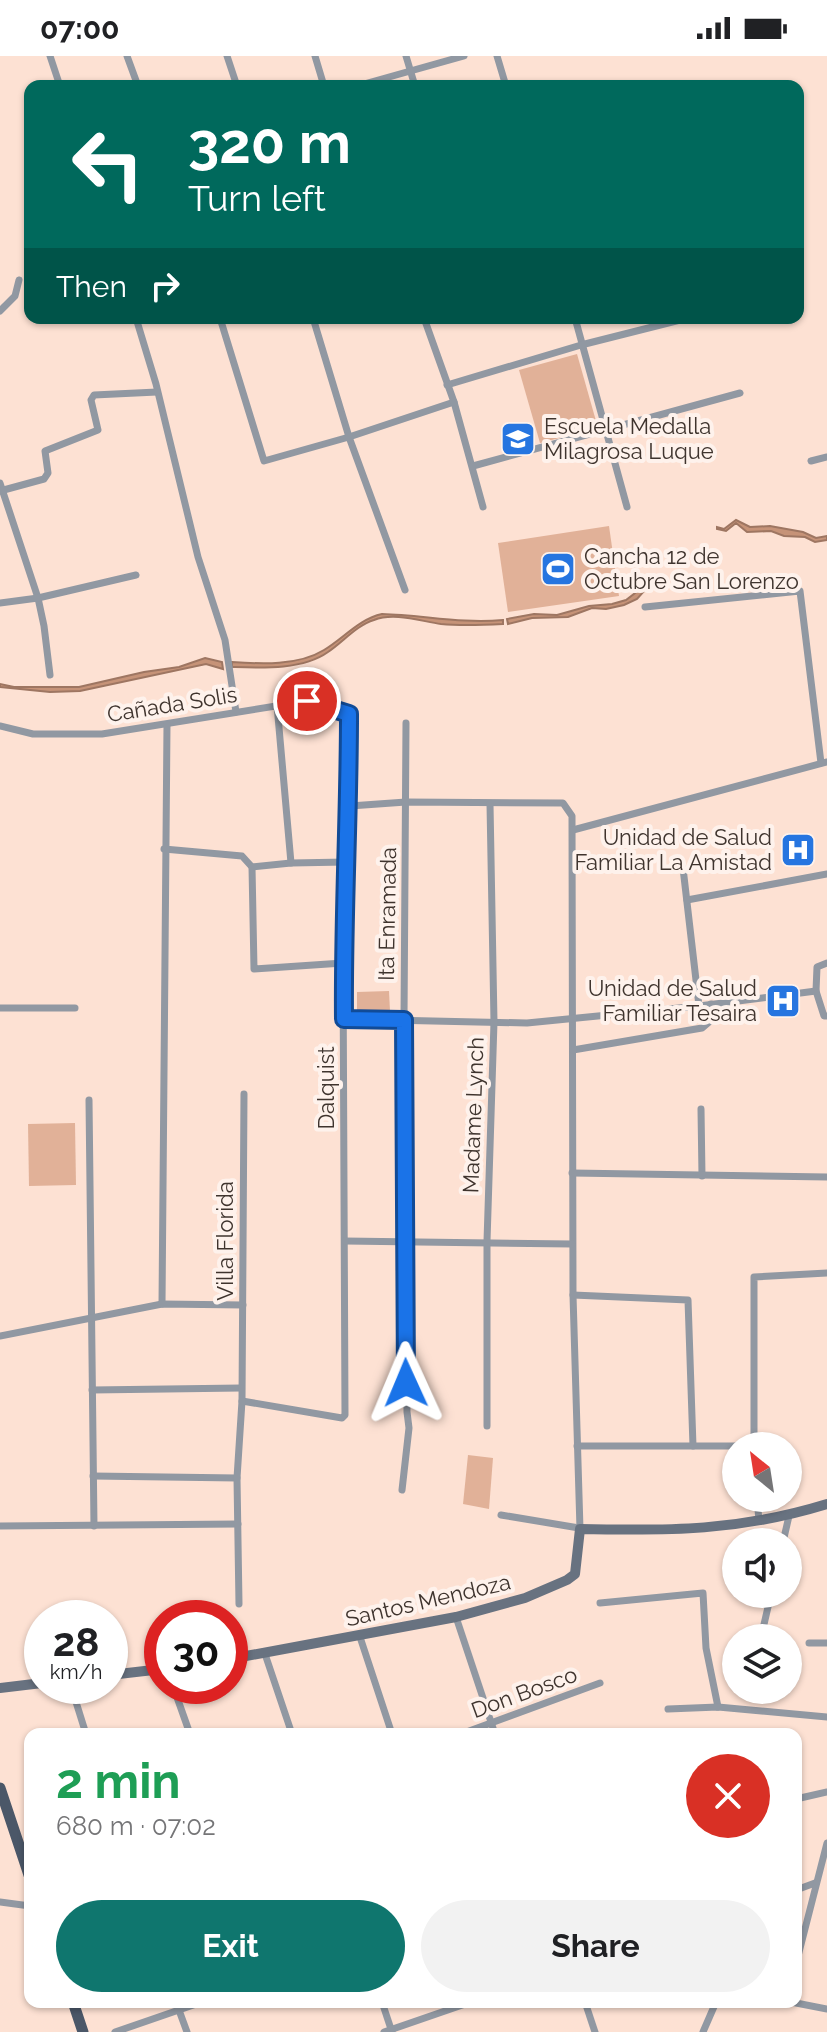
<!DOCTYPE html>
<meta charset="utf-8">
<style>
:root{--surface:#fff;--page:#f2f2f2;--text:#202124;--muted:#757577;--accent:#0f766e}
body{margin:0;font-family:Raleway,sans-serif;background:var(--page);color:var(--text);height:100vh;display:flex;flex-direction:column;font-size:30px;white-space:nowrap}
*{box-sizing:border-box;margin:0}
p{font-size:26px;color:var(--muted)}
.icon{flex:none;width:44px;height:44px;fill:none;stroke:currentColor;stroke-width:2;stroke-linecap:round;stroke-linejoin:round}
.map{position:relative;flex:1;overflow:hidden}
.panel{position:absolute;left:24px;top:1672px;width:778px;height:280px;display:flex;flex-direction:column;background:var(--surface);border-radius:16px;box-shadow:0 2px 6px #0004}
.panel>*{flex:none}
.banner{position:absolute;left:24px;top:24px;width:780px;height:244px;border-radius:16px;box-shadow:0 2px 6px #0004;background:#00695c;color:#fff;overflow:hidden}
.needle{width:52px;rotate:330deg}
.buttons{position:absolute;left:722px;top:1376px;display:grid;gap:16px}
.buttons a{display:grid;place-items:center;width:80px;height:80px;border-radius:50%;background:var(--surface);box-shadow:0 2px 6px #0004;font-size:40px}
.speed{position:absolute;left:24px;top:1544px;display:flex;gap:16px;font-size:40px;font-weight:700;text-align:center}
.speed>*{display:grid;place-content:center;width:104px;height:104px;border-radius:50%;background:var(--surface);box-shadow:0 2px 6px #0004;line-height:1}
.speed small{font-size:20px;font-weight:400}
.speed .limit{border:12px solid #d22;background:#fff;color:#111}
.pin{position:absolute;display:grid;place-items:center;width:68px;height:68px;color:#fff;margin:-34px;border:4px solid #fff;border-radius:50%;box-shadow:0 2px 8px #0007}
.me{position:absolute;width:88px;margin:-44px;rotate:359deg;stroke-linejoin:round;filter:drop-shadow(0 0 6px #0008)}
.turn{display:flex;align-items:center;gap:28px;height:168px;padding:0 32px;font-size:36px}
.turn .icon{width:104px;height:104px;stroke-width:2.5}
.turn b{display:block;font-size:56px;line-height:68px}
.then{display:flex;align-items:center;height:76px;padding:0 32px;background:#0003;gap:16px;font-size:30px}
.round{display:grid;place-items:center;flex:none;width:84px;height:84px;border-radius:42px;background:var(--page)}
.head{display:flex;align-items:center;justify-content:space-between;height:136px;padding:0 32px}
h1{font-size:48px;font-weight:700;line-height:60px;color:#1e9e55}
.cta{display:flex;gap:16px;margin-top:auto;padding:16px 32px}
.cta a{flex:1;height:92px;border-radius:48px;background:var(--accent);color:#fff;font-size:32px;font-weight:700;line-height:92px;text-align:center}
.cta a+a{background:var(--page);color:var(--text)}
.status{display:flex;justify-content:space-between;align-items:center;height:56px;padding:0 40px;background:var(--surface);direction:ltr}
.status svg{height:22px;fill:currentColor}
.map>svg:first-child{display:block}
</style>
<div class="status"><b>07:00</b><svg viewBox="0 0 49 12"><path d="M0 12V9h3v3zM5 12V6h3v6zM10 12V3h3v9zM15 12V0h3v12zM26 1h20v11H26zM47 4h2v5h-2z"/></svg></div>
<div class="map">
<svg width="827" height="1976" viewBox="0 0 827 1976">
<rect width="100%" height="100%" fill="#fde1d3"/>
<g fill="#e1b198">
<polygon points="577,298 598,372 540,387 519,314"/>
<polygon points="609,470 619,540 508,556 498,487"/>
<polygon points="389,935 390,955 357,956 357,936"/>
<polygon points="75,1067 76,1129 29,1130 28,1068"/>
<polygon points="468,1399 493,1402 489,1453 463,1448"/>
</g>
<g fill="#c69378" stroke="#9e7662" stroke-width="2">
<polygon points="736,464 750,471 770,470 803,476 816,482 827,480 827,484 815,486 805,481 784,480 771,475 747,476 736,467 726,475 717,473 717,471 724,473"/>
<polygon points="643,531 646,533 637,543 624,549 606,553 592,552 568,561 532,562 508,568 507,563 534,558 557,559 589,550 612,548 626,544"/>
<path d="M382,558C423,559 461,568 503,564V568C483,569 462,570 441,568C420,565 394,556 374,564C357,569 343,586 328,596C303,614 262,612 232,611V606C261,608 298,610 324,594C344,582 359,563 382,558Z"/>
<polygon points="205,602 222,606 223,613 206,608 80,635 50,636 0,631 0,628 14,631 79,631 144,616 179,611"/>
</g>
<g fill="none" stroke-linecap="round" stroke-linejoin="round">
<g stroke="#9198a2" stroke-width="7">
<polyline points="50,0 60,30"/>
<polyline points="127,0 138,30"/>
<polyline points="227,0 237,30"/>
<polyline points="315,0 324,30"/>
<polyline points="406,0 415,30"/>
<polyline points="497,0 506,30"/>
<polyline points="357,30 464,0"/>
<polyline points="0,255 15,240 19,224"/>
<polyline points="136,262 156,328 198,501 225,584 236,656"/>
<polyline points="220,262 264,405 349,381 454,346"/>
<polyline points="313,262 349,381 405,534"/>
<polyline points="424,262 454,346 483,451"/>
<polyline points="575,262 627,451"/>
<polyline points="447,329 581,289 688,262"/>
<polyline points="811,405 827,401"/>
<polyline points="473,410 740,337"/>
<polyline points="0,427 38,542 44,570 50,619"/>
<polyline points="0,435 44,423 48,417 45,395 98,374 91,344 94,339 157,336"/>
<polyline points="0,547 38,542 136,519"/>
<polyline points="645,551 800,535 821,707"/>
<polyline points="277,649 291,807"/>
<polyline points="0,670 33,678 102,678 307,645 349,658 350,750 343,907 345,1359 342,1362 242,1345"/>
<polyline points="350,750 406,746 563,747 572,760 573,1239 580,1473"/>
<polyline points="573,774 827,706"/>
<polyline points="164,793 242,800 252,811 254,913 343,907"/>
<polyline points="252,811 291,807 346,806"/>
<polyline points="683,812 699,950"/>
<polyline points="687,844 827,818"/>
<polyline points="827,907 817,911 816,935 824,960 827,960"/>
<polyline points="0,952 75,952"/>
<polyline points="344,963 527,967 699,950 816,935"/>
<polyline points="573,994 702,972 709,966 711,948"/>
<polyline points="89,1044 94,1470"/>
<polyline points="701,1053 702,1120"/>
<polyline points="572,1117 827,1121"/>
<polyline points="345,1185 572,1188"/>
<polyline points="573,1239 688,1244 693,1390"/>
<polyline points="162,1248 167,669"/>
<polyline points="0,1280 162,1248 243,1249"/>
<polyline points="92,1334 241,1332"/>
<polyline points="487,1370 487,1185 494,966 490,748"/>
<polyline points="577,1390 736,1390"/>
<polyline points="754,1390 754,1221 827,1217"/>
<polyline points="93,1420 237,1422"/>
<polyline points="402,1434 409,1372 407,1356 404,964 406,667"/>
<polyline points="757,1442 759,1465"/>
<polyline points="501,1459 579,1472"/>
<polyline points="0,1470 238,1468"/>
<polyline points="783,1486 789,1460"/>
<polyline points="600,1547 703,1537 706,1592 718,1651"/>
<polyline points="239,1548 237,1422 242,1345 244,1038"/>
<polyline points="456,1561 495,1678"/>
<polyline points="762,1577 771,1538"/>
<polyline points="360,1581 392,1678"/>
<polyline points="809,1587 827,1587"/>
<polyline points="265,1598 292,1678"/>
<polyline points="71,1630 86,1678"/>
<polyline points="173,1630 190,1678"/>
<polyline points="668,1653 718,1651 827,1661"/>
<polyline points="461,1678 600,1627"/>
<polyline points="796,1743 827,1736"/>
<polyline points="796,1834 815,1827"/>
<polyline points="0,1846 30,1850"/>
<polyline points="796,1908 827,1787"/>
<polyline points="176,1946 187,1976"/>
<polyline points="382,1946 392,1976"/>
<polyline points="585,1946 595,1976"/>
<polyline points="791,1946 827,1953"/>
<polyline points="115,1976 202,1946"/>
<polyline points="384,1976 471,1946"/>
<polyline points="703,1976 716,1946"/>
</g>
<g stroke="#687280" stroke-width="10">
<path d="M230,1603L456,1561L525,1542L567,1524L575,1518L580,1473C670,1475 739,1475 827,1448"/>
<polyline points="110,1619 162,1613"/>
<polyline points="0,1632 42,1627"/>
</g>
<g stroke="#4b5768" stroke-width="11">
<polyline points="0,1732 30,1822"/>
<polyline points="73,1946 83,1976"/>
</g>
</g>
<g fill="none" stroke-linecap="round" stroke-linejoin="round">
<g stroke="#114b97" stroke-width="20">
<path id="route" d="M307,645L349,658C349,760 343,861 344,963L404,964L406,1327"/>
</g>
<use href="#route" stroke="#1a73e8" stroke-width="14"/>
</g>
<defs>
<g id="school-square" transform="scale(1.8)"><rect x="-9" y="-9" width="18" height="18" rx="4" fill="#2675e0" stroke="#fef2ec"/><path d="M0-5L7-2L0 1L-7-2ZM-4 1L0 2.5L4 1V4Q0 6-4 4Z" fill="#fff"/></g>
<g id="stadium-square" transform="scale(1.8)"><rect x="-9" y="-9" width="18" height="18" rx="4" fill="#2675e0" stroke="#fef2ec"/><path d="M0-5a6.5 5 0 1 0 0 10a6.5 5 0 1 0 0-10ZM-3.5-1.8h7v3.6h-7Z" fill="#fff"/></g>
<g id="hospital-square" transform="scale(1.8)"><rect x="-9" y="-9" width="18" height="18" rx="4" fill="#2675e0" stroke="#fef2ec"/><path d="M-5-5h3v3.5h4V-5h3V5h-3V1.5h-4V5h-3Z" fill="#fff"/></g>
</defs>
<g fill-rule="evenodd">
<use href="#school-square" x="518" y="383"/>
<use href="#stadium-square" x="558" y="513"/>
<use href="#hospital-square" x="798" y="794"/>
<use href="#hospital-square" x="783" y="945"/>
</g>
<g text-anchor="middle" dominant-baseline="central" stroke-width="8" stroke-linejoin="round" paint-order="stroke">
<g font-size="22" fill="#3f342e" stroke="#fef2ec" text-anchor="start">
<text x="544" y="370">Escuela Medalla<tspan x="544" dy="25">Milagrosa Luque</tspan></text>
<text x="584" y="500">Cancha 12 de<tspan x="584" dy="25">Octubre San Lorenzo</tspan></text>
<text x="772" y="781" text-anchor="end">Unidad de Salud<tspan x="772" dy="25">Familiar La Amistad</tspan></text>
<text x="757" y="932" text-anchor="end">Unidad de Salud<tspan x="757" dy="25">Familiar Tesaira</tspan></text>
</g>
<g font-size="22" fill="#3f342e" stroke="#fef2ec">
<text transform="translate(172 648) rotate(-9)">Cañada Solis</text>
<text transform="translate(387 858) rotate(-89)">Ita Enramada</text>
<text transform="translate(326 1032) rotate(-90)">Dalquist</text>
<text transform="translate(473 1059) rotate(-88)">Madame Lynch</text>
<text transform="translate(225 1185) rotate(-90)">Villa Florida</text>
<text transform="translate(428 1544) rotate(-13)">Santos Mendoza</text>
<text transform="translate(524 1636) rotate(-20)">Don Bosco</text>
</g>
</g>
</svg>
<div class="buttons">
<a><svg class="needle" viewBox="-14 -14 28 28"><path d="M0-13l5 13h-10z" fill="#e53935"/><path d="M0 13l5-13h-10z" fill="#757577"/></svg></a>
<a><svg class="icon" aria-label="sound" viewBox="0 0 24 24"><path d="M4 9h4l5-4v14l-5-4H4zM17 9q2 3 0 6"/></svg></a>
<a><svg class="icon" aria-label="layers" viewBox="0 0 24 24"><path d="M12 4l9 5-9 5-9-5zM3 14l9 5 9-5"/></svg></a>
</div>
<div class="speed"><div>28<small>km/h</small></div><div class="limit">30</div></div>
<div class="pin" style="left:307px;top:645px;background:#d93025"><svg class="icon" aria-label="arrive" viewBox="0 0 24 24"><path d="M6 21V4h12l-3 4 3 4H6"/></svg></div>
<svg class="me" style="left:406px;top:1327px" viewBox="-20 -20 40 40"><path d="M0-17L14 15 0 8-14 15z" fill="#1a73e8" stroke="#fff" stroke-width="4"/></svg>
<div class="banner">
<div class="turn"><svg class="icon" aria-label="left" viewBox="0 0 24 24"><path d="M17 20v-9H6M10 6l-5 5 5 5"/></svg><div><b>320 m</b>Turn left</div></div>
<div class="then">Then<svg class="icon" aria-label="right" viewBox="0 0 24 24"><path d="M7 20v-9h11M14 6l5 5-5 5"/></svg></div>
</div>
<section class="panel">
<div class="head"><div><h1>2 min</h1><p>680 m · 07:02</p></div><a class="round" style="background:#d93025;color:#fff"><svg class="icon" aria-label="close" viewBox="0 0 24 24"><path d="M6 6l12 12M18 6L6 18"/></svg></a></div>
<div class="cta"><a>Exit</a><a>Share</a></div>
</section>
</div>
